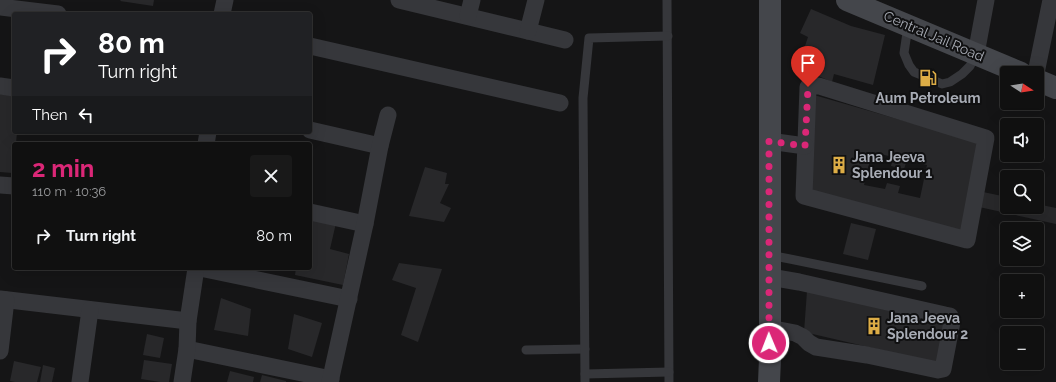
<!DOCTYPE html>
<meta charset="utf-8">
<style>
:root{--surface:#101010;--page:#191919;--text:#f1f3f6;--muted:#9c9d9f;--line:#303030;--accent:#db2777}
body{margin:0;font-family:Raleway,sans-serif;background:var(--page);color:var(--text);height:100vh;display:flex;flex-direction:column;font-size:15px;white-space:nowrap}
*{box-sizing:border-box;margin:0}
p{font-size:13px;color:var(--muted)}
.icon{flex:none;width:22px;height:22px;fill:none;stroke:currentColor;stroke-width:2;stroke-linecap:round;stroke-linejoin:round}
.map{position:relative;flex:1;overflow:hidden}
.sheet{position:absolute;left:12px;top:142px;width:300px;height:128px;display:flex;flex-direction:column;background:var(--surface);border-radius:4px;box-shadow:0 4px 16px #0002,0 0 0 1px var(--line)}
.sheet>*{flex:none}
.hud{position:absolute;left:12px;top:12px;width:300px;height:122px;border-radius:4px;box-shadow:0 4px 16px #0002,0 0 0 1px var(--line);background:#202124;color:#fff;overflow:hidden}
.needle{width:26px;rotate:102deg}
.fabs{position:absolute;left:1000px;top:66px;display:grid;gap:8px}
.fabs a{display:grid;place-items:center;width:44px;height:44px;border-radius:4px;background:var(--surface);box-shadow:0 4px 16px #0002,0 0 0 1px var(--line);font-size:20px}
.pin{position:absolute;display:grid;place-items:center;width:34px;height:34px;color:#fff;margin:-41px -17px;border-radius:50% 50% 50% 0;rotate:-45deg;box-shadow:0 0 4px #0007}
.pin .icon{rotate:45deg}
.me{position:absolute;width:44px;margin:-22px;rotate:359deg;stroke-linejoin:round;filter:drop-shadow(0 0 3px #0008)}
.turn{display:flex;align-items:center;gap:14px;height:84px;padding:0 20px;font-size:18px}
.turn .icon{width:52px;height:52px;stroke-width:2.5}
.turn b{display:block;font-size:28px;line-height:34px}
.then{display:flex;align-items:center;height:38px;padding:0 20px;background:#0003;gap:8px;font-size:15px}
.round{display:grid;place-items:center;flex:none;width:42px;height:42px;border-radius:4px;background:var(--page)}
.head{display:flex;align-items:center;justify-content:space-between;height:68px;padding:0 20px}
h1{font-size:24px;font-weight:700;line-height:30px;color:var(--accent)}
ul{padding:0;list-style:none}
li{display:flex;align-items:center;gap:12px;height:52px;padding:0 20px}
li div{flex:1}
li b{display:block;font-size:15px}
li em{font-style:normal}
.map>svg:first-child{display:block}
</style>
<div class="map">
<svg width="1056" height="382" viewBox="0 0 1056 382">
<rect width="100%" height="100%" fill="#151516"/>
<g fill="#28282a" fill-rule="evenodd">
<polygon points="121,0 154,0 153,6 120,1"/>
<polygon points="811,9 851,26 885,35 873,85 834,74 832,82 798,67 808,37 800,33"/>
<polygon points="0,94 14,96 14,132 17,132 16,144 14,144 14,157 12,173 0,172"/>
<path d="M814,95L981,143L964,236L809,195ZM872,152L893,157L891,166L904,169L907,160L927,165L920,198L898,193L900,186L887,183L885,189L864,185Z"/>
<polygon points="425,167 447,173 445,184 449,184 440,203 451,208 444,222 409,216"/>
<polygon points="983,192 1007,197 1007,207 1037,207 1037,204 1056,208 1056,224 979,207"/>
<polygon points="313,220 336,223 330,249 349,254 343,285 295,275 296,268 310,268 310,227"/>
<polygon points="851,223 876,229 868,260 843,254"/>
<polygon points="399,263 442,269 418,342 401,335 416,288 392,280"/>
<polygon points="807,291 944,321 937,363 804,332"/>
<polygon points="221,298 251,309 248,336 214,330"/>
<polygon points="294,314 322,323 312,357 288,349"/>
<polygon points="147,334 164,338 160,358 143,355"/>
<polygon points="144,360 172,364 169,382 160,382 141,379"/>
<polygon points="14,361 41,367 37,382 15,382 10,381"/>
<polygon points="43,365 55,368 52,382 40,382"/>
<polygon points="230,371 254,377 253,382 227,382"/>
<polygon points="262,375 286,381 286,382 260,382"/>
</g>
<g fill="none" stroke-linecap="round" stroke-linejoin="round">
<g stroke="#36373b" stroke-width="9">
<polyline points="667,0 669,382"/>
<polyline points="908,26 904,53 909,65 914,72 924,76 942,84 950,82 962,74 970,66 976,54"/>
<polyline points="769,255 790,259 922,286"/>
<polyline points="526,350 585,349"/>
<polyline points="585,374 669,372"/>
<polyline points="585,382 583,98 589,38 668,36"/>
</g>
<g stroke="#36373b" stroke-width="17">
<polyline points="399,0 528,31 565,40"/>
<polyline points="0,7 58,14"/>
<polyline points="222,14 225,0"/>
<polyline points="468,16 472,0"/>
<polyline points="528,31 536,0"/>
<polyline points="310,46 560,103"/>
<polyline points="976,54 986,0"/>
<polyline points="1036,73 1051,0"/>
<polyline points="0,86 14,88"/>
<polygon points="814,86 819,86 986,138 967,240 804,196 808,87"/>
<polyline points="310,130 380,146"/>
<polyline points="769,141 805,146"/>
<polyline points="206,144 208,132"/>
<polyline points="0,185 14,186"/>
<polyline points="310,212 365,224"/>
<polyline points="200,268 349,299"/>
<polyline points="0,299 188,321"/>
<polyline points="769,328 795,333 803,337 809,343 816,347 867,355 938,370 943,369 952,322 950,316 945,315 799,282 770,277"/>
<polyline points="187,349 331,379"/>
<polyline points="0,351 6,300"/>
<polyline points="80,382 90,310"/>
<polyline points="182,382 187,349 188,321 196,268"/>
<polyline points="330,382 365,224 380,146 388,115"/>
</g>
<g stroke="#44464b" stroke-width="22">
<polyline points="847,0 1021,73"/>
<polyline points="1037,80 1056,88"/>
<polyline points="769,382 770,359 770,0"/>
</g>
</g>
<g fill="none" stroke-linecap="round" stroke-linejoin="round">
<polyline stroke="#db2777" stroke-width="7" stroke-dasharray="0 12.6" points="769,343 769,141 805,146 808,87"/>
</g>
<defs>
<g id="fuel-bare" transform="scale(1.38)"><path d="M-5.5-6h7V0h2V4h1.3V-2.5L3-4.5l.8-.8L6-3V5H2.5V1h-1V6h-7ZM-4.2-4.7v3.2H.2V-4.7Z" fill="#ddad46" stroke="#101011" stroke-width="2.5" paint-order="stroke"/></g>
<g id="building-bare" transform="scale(1.38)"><path d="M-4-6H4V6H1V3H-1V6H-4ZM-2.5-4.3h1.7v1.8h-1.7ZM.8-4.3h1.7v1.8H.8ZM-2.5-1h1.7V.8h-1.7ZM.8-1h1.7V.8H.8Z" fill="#ddad46" stroke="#101011" stroke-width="2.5" paint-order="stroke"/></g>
</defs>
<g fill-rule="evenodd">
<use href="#fuel-bare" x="928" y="78"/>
<use href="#building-bare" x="839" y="165"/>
<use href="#building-bare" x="874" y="326"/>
</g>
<g text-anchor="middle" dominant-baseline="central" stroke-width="4" stroke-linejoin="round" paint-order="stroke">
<g font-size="14" fill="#a8acb5" stroke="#101011">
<text transform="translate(934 36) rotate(23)">Central Jail Road</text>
</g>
<g font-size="14" font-weight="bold" fill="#a8acb5" stroke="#101011" text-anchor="start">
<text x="928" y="98" text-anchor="middle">Aum Petroleum</text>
<text x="852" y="157">Jana Jeeva<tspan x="852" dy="16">Splendour 1</tspan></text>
<text x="887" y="318">Jana Jeeva<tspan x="887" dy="16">Splendour 2</tspan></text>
</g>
</g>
</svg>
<div class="fabs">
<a><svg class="needle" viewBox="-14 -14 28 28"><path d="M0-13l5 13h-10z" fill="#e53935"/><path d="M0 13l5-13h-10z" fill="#9c9d9f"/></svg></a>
<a><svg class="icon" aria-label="sound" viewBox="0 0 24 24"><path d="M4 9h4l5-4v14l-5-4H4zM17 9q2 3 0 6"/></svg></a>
<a><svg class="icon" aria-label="search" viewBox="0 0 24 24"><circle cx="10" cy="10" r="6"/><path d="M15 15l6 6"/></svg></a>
<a><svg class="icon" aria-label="layers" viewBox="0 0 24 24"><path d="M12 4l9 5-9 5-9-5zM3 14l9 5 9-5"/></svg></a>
<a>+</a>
<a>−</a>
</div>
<div class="pin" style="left:808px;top:87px;background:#d93025"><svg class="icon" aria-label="arrive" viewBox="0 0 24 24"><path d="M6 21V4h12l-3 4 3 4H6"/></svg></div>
<svg class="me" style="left:769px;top:343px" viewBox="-20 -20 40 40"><circle r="17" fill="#db2777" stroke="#fff" stroke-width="3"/><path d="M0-11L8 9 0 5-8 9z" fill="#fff"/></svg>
<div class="hud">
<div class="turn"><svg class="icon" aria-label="right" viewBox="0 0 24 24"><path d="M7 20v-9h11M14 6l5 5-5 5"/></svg><div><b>80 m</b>Turn right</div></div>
<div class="then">Then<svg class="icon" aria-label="left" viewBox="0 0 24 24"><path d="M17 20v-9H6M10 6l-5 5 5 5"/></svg></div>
</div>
<section class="sheet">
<div class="head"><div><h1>2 min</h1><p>110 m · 10:36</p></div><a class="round"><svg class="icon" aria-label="close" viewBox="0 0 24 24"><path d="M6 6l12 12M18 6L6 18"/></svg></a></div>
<ul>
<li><svg class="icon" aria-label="right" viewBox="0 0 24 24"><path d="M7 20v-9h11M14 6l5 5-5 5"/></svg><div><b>Turn right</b></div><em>80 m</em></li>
</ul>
</section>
</div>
